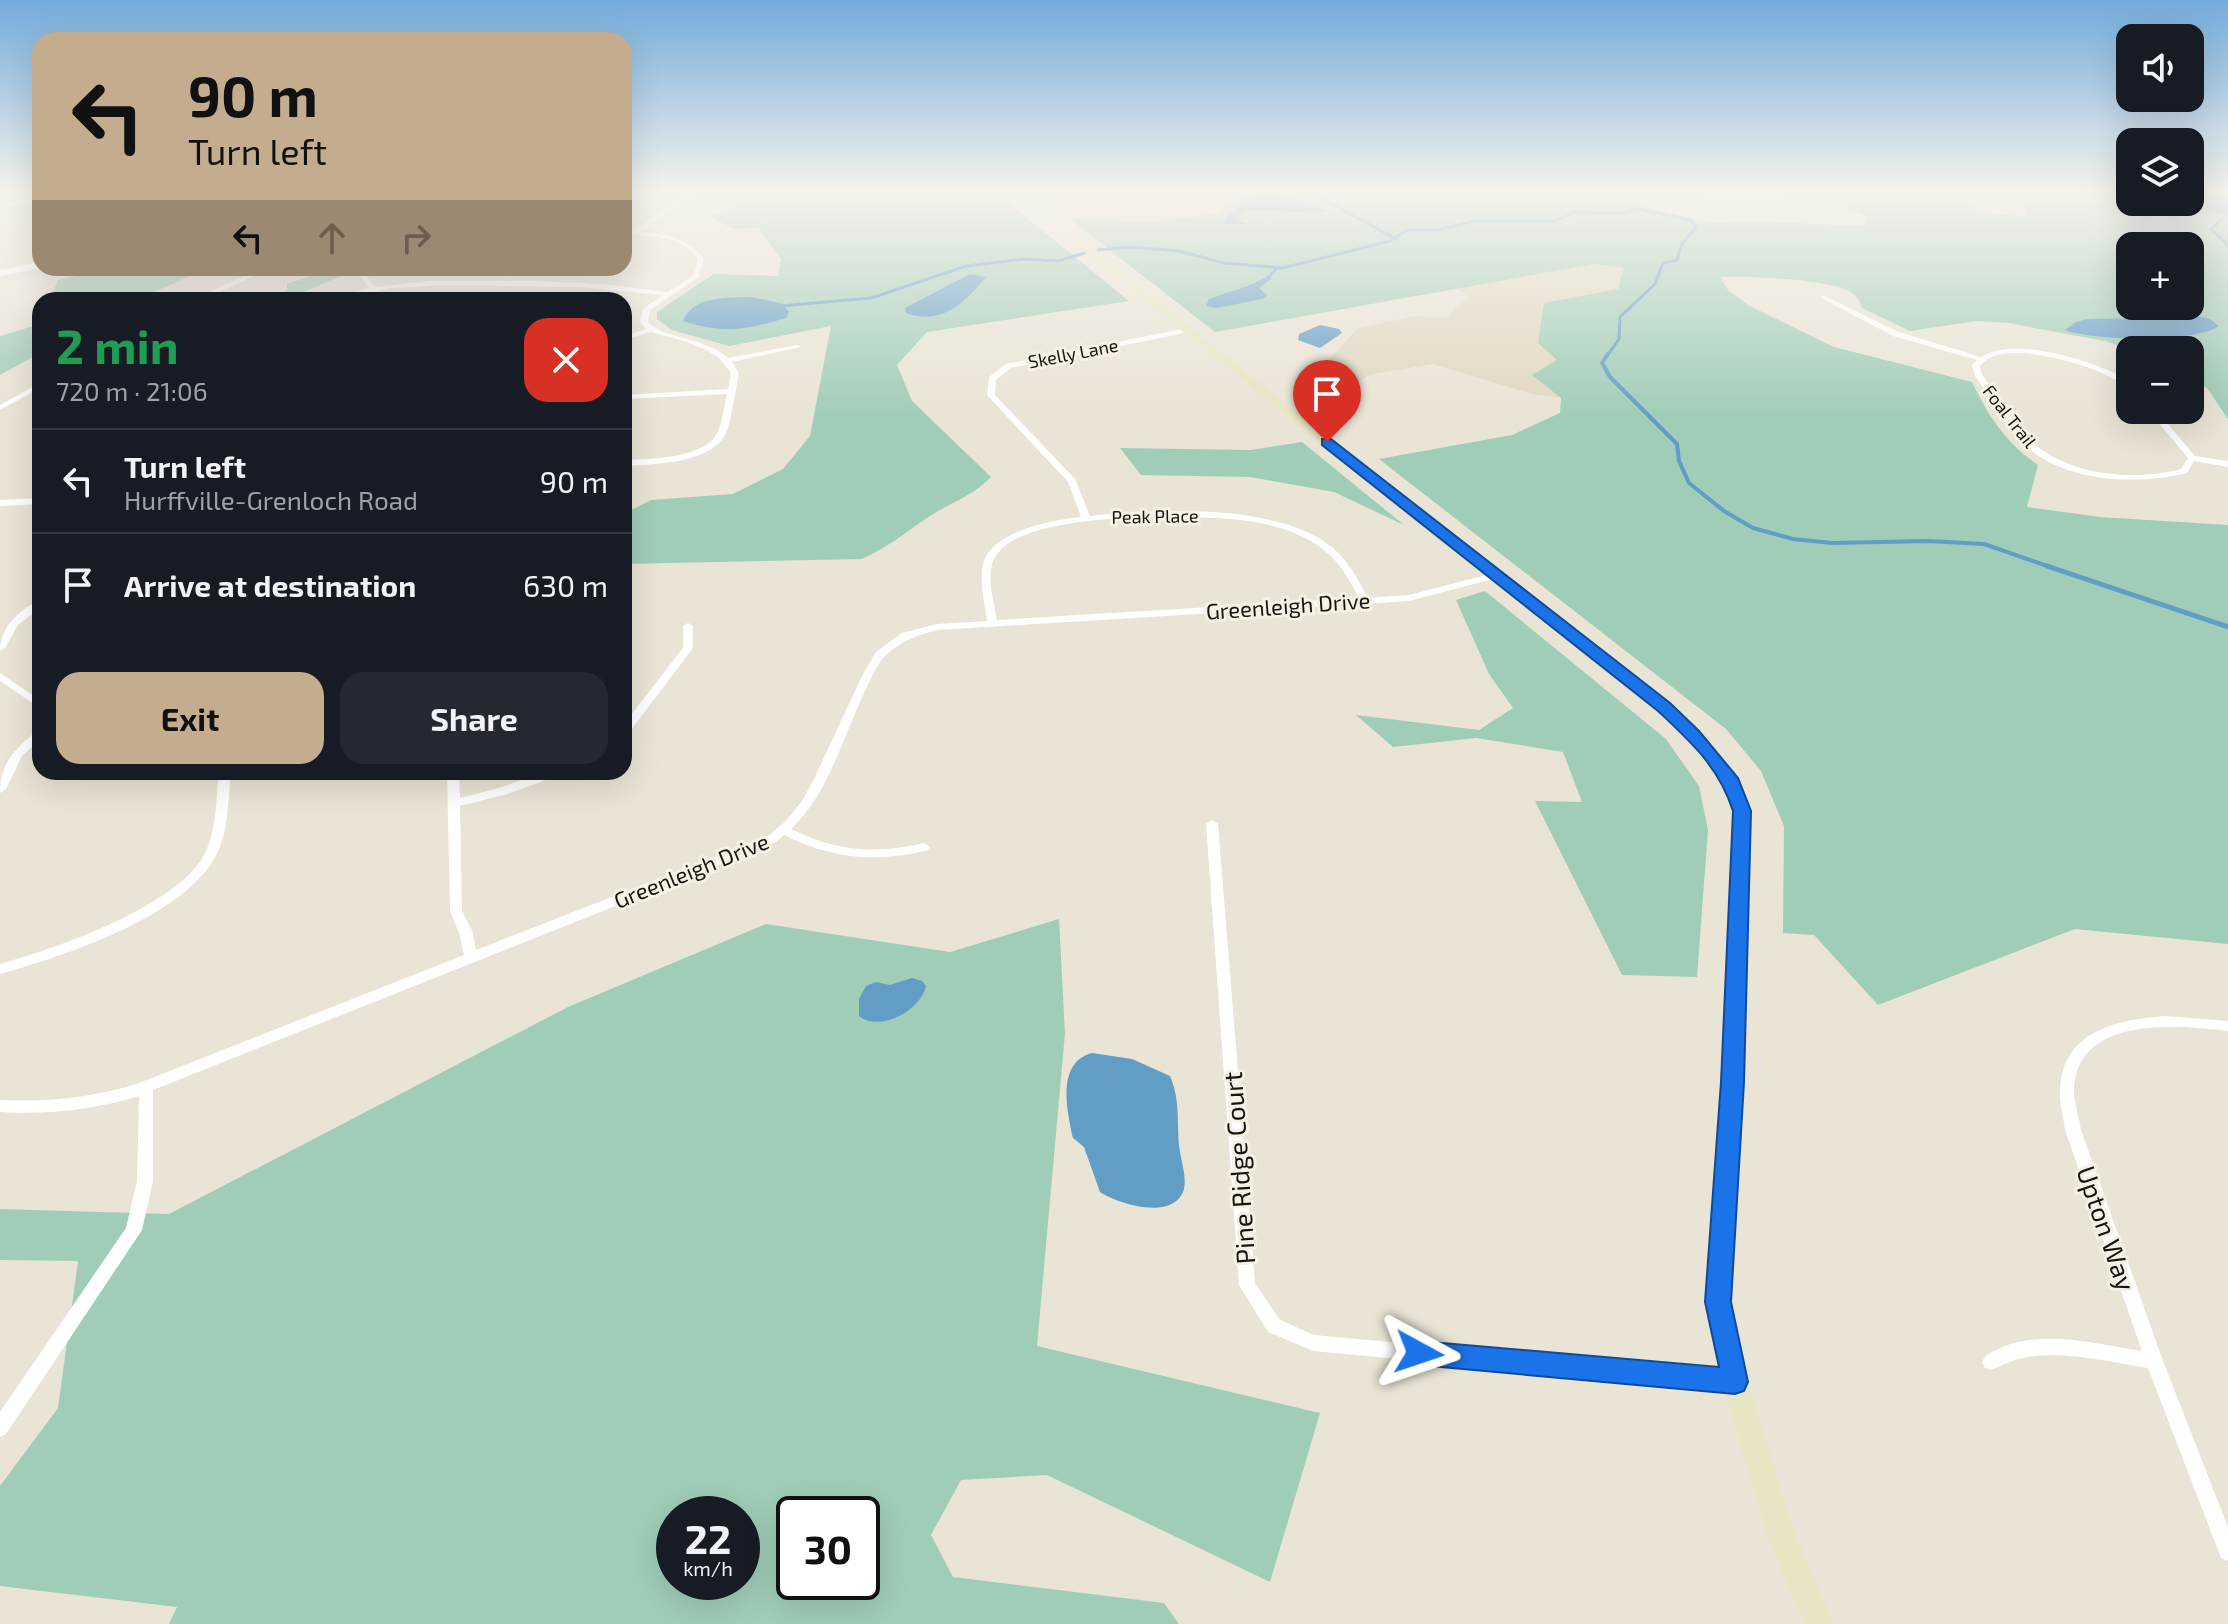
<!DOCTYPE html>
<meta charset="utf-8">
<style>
:root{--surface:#171b24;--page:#242831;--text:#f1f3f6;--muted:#9ea1a6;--line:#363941;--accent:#c4ac8e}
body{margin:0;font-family:"Exo 2",sans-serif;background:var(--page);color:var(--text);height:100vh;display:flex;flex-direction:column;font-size:30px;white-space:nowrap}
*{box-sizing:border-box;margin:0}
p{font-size:26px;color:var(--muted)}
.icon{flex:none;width:44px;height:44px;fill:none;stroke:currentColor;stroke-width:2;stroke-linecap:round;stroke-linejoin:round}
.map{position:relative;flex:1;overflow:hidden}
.sheet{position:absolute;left:32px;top:292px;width:600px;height:488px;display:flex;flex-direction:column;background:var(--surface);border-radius:24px;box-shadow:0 8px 32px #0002}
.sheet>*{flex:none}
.guide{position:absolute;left:32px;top:32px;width:600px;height:244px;border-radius:24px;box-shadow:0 8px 32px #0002;background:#c4ac8e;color:#111;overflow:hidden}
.fabs{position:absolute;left:2116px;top:24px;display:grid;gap:16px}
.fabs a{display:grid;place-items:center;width:88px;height:88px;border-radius:16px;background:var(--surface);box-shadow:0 8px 32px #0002;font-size:40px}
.speed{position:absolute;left:656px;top:1496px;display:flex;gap:16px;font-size:40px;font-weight:700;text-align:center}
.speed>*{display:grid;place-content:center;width:104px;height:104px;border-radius:50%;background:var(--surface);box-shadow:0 8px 32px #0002;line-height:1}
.speed small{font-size:20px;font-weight:400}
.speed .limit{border:4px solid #111;border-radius:12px;background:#fff;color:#111}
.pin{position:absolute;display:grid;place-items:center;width:68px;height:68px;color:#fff;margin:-82px -34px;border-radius:50% 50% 50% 0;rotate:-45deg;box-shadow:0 0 8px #0007}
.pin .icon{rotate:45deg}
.me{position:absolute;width:88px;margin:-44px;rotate:95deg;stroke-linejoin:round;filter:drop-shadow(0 0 6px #0008)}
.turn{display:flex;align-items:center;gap:28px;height:168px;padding:0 24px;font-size:36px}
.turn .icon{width:104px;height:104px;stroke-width:2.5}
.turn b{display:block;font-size:56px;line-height:68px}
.lanes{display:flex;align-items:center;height:76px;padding:0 24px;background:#0003;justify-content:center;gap:40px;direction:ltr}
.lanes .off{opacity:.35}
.round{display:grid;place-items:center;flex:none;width:84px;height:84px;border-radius:24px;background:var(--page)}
.head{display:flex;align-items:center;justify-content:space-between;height:136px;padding:0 24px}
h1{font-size:48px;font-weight:700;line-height:60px;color:#1e9e55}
.action{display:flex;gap:16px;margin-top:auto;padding:16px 24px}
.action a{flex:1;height:92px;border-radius:24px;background:var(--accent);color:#111;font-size:32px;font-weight:700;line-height:92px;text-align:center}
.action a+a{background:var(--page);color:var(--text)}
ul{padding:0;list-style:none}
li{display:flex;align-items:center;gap:24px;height:104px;padding:0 24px;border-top:2px solid var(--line)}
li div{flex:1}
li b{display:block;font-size:30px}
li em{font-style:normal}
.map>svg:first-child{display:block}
</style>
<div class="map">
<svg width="2228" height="1624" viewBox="0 0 2228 1624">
<rect width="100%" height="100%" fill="#eae4d6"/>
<g fill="#e1d8c3">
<polygon points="1109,190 1270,190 1233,194 1218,213 1156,222 1070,219 1043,199"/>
<polygon points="1594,264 1625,268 1618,289 1557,360 1561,398 1532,394 1433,364 1372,374 1310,406 1293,393 1301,390 1357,329 1414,316 1446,318 1468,296 1454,288"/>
</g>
<g fill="#a0cdb8" fill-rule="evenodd">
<path d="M793,190H910L919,195L1010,204L1129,301L927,332L897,365L912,401L991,477C974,494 958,500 938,511C910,528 893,545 862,559L624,564V514L651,500L733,494L783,469L810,436L831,326L729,346L672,330L657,319V312L714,274L778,276L781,259L758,228L733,229L710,216L763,196L792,195Z"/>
<path d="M1270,190H1603L1609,198L1711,223L1749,221L1864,226L1867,217L1844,207L1777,190H1947C1969,212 1996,215 2026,216L2020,195L2009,190H2130V202H2190V190H2228V419L2207,388L2190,377V350H2130L2105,341L2008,323L1976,321L1910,331L1862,308C1859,299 1856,294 1846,290C1824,279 1746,276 1720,277L1728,290L1748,305L1834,347L1972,382C1989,417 2006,443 2038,465L2027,507L2100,517L2228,525V944L2075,929L1878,1005L1814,935L1783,933L1784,826L1761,771L1726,729L1379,459L1512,435L1560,413L1561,398L1532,375L1557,360L1538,343L1544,303L1618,289L1624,268L1594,264L1215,332L1070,219L1156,222L1218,213L1233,194ZM2130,246H2190V306H2130Z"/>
<path d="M112,268H133L137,271L205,268C155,295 109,313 53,292L58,280Z"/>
<polygon points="334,268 390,268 344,275 284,300 266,300 287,290 287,284"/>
<polygon points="40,324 40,353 0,375 0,336"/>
<polygon points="1302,442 1404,525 1334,492 1250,477 1141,475 1120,448 1251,450"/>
<polygon points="1485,591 1666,739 1699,786 1708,830 1697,977 1622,975 1535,801 1582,802 1563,752 1476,738 1393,747 1356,715 1479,730 1513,708 1489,674 1456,600"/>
<path d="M1059,919L1065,1033L1037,1346L1320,1413L1270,1582L1047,1475L961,1480L931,1535L953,1577L1164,1603L1179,1624H169L177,1607L0,1586V1486L58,1408L78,1261L0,1260V1209L169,1214L568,1007L766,924L950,952ZM674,1514H742V1582H674ZM794,1514H862V1582H794Z"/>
</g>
<g fill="#629dc6">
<polygon points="2190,190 2228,190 2228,216 2201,209 2199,200"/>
<path d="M1275,191C1295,199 1309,207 1328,210L1314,213L1252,210L1243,212L1238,220L1248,224H1224L1228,215L1240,205L1239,198Z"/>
<path d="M970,274L986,277C965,302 942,326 906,313L905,308Z"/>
<path d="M1268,276L1272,278L1259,288L1267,295L1263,299L1216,308L1206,306L1209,299C1229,291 1251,287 1268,276Z"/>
<path d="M751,297L780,303L789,311L786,318C745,330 724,334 683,321C694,295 726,298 751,297Z"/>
<path d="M2183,313L2210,319L2219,326C2195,343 2093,341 2065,330L2076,322L2087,319L2165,318Z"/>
<polygon points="1320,325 1339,329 1342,333 1320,348 1298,340 1299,334"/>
<path d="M912,978L922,981L926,986C921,1010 880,1033 859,1016V999L866,986L876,982L890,985Z"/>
<path d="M1092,1053L1132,1059L1170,1076C1180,1099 1177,1121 1179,1145C1180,1158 1187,1176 1184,1189C1175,1221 1120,1205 1100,1192L1084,1147L1073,1138C1067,1109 1056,1063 1092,1053Z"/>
</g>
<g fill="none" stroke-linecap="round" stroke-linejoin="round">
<g stroke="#629dc6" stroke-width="3">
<polyline points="1307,190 1396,239"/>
<polyline points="2223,218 2211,229 2228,245"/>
<polyline points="1098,250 1129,247 1179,251 1224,263 1283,268 1390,241 1407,230 1437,230 1474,221 1555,221 1575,212 1623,213 1637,209 1691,220 1696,227 1682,244 1677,260 1663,263 1655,284 1620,317 1619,339 1607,356"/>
<polyline points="1265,281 1277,268"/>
<polyline points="781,306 871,298 966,266 1025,259 1058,261 1085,253"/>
</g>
<polyline stroke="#629dc6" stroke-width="4" points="1608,354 1602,363 1610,377 1677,444 1679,461 1689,483 1724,511 1753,528 1793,539 1832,543 1928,541 1984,544 2053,568"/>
<polyline stroke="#629dc6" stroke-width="5" points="2047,566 2228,627"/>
<g fill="#fff" fill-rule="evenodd">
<path d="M701,190H709L683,201L641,232C666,234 689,238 704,259L699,277L650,310L648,322C663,339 705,337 728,358L797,345L801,347L732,362L739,373C736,386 731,425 725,435C709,464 653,464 624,466V460C649,459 707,459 718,431C723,420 724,406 727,394L624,399V395L728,389L731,373L718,357L708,351L684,341L651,332L624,340V336L646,329L640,322L643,309L663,295L580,287L450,285L390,288L339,300H329L369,288L354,268H360L375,287L430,281H537L602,284L668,292L694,275L698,259C681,236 650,235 624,235V231H633L679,199Z"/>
<path d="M1690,190C1709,190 1727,198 1747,198C1764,198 1780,190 1797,190C1766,207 1721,205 1690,190Z"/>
<polygon points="40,197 40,201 0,208 0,204"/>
<polygon points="262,268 271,268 201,300 192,300"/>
<path d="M1821,296H1825L1899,332L1981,357C2017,335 2096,362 2130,381V386C2118,382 2107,375 2095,370C2071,361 2014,345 1990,358C1986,359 1983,363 1980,366L1982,374C1997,395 2011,421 2029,439C2066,476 2133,482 2181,469L2188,458L2148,410H2156L2195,456L2228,461V467L2194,461L2187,473C2137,486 2058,482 2021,441C2003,421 1989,396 1974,374L1972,365L1977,360L1893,336L1821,298Z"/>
<path d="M1187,328L1191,330L1190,332L1011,368L996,380L995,395L1075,479L1090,516C1157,509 1277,503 1332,547C1348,561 1358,579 1368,598L1409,595L1494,573L1499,576L1497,578L1409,601L937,630C918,635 903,640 887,654C877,663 871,679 865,691C843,737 829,793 791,829C837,852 875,854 924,843L930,847L928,850C878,863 831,859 784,835L776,842L153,1090V1181L142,1230L6,1434L0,1437V1412L126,1228L137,1181L139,1096C93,1110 48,1115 0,1112V1100C48,1102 93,1098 139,1083L464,955L459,933L450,911L447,772H459L460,798L499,788L545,772H562L560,775L507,794L460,806L462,911L473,933L476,950L768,836L786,821L802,801L814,779L862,676L876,652L902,633L937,624L987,621C985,603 979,582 983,564C991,531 1052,520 1081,517L1068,482L987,395L989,377L1006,364ZM1157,517C1213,518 1287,514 1331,556C1343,568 1351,583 1359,598L997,620C994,602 986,576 994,559C1012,520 1120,518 1157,517Z"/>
<polygon points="40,383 40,388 0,410 0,405"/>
<polygon points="40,498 40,504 0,506 0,500"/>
<path d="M40,600V608L18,625L5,648L0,651C0,627 19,610 40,600Z"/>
<polygon points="688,623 693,626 693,648 628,734 624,735 624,724 683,648 683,626"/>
<polygon points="0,673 40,700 40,708 0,681"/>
<path d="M40,730V739L22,756L6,789L0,793C0,762 15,750 36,731Z"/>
<path d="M219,772H231C228,799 229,831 216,856C183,917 64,956 0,974V964C55,949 182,905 206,851C217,827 216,798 219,772Z"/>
<polygon points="1212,820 1218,824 1255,1283 1280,1320 1314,1335 1735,1374 1741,1376 1744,1382 1741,1388 1735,1390 1313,1351 1268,1332 1239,1285 1206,824"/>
<path d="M2165,1016L2228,1021V1031C2176,1025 2073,1015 2074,1094C2075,1105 2079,1118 2081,1130L2163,1361L2228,1527V1561L2221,1558L2148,1368C2109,1362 2067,1351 2027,1357C2014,1359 2003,1365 1991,1370L1985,1368L1982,1362C1986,1354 1989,1354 1996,1350C2041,1328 2095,1344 2142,1351L2065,1130C2064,1118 2059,1104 2060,1092C2061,1031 2116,1020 2165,1016Z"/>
</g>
<polygon fill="#fff" fill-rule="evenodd" points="40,262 40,268 0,276 0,270"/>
<path fill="#e7e5c3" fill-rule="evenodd" d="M1008,190H1017C1173,313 1327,437 1482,560C1558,619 1643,670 1709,742C1733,768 1748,797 1751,833L1743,1082L1731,1302L1748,1382L1795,1533L1834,1624H1804L1767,1535L1722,1382L1705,1302L1721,1082L1733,833L1729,804L1719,779L1696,749L1662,714L1610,671L1474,567Z"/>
</g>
<linearGradient id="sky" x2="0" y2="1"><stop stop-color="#72abda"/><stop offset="0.46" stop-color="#f6f3ed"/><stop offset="1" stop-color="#f6f3ed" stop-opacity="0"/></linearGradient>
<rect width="2228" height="417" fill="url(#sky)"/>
<path fill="#1a73e8" stroke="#114b97" stroke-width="2" d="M1322,439H1331L1670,703L1699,731L1738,778L1751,811L1744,1082L1731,1302L1748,1382L1744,1391L1735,1394L1419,1365L1410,1362L1406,1353L1410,1344L1419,1341L1719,1367L1705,1302L1721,1082L1733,811C1719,767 1691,742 1658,711L1322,445Z"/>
<g text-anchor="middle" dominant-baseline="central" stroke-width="6" stroke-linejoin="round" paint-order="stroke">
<g font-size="18" fill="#171510" stroke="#f7f1e4">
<text transform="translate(1073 353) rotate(-11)">Skelly Lane</text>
<text transform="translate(2010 416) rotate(52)">Foal Trail</text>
<text transform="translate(1155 516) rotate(-1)">Peak Place</text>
</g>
<g font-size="22" fill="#171510" stroke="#f7f1e4">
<text transform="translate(1288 605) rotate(-4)">Greenleigh Drive</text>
<text transform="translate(691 870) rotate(-22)">Greenleigh Drive</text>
</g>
<g font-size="26" fill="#171510" stroke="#f7f1e4">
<text transform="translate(1238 1168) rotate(-94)">Pine Ridge Court</text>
<text transform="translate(2107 1228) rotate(71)">Upton Way</text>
</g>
</g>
</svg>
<div class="fabs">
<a><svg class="icon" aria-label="sound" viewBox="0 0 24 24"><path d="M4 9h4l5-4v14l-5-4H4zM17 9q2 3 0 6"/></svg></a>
<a><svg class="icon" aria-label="layers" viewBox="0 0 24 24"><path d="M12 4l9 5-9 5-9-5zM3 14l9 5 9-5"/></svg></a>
<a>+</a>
<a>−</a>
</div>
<div class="speed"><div>22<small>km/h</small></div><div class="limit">30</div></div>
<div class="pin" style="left:1327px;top:442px;background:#d93025"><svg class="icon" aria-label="arrive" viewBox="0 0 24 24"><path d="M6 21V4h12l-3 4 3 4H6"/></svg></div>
<svg class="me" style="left:1419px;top:1353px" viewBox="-20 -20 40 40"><path d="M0-17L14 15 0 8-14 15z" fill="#1a73e8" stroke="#fff" stroke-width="4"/></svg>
<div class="guide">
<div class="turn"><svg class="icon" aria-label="left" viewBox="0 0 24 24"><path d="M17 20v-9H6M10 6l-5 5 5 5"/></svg><div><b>90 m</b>Turn left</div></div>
<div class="lanes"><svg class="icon" aria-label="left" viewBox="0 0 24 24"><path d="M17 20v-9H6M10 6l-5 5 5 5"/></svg><svg class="icon off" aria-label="ahead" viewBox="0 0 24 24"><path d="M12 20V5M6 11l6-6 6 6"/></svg><svg class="icon off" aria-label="right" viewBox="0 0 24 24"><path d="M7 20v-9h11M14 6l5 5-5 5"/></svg></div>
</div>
<section class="sheet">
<div class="head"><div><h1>2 min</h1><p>720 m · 21:06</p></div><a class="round" style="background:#d93025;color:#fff"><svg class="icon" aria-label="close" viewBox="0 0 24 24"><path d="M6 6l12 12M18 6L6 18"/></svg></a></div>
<ul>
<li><svg class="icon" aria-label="left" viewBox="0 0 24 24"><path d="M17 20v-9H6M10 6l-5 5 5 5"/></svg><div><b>Turn left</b><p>Hurffville-Grenloch Road</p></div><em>90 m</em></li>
<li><svg class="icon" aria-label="arrive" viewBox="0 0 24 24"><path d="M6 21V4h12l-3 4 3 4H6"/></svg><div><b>Arrive at destination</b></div><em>630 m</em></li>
</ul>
<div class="action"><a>Exit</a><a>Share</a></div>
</section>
</div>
